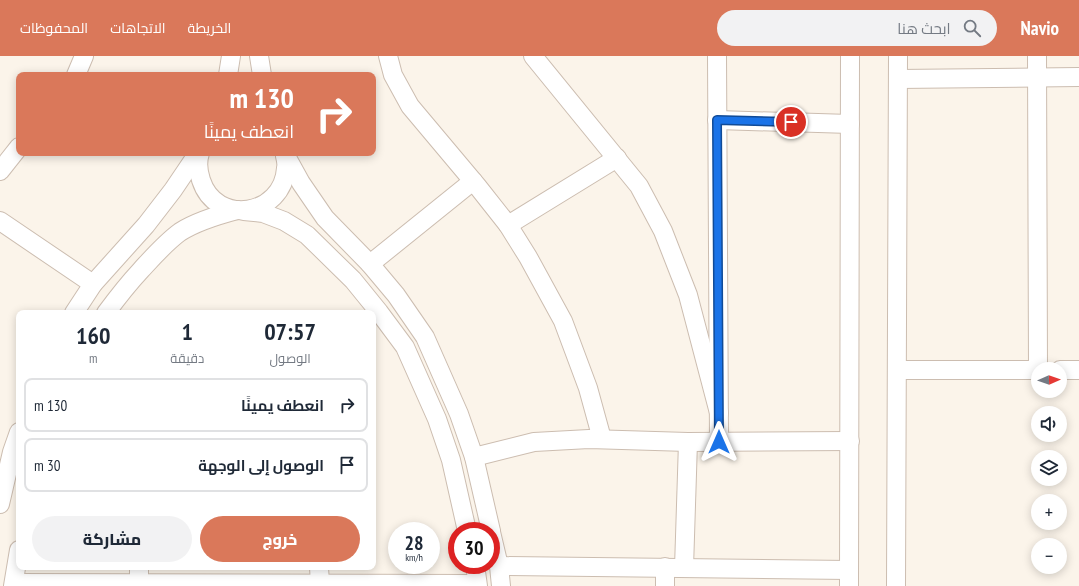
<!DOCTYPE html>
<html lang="ar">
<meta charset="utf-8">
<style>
:root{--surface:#fff;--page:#f2f2f3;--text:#1f2937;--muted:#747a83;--line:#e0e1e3;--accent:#da785a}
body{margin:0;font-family:"PT Sans Narrow",Cairo,sans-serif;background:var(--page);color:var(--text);direction:rtl;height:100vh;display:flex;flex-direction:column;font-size:15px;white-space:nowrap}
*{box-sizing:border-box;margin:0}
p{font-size:13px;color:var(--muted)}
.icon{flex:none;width:22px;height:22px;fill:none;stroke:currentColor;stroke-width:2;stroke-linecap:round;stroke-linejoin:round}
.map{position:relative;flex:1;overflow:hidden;direction:ltr}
.drawer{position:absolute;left:16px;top:254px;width:360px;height:260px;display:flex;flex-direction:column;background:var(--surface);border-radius:8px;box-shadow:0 2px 10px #0003;direction:rtl}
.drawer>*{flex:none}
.top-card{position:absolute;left:16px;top:16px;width:360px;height:84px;border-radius:8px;box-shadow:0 2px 10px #0003;direction:rtl;background:#da785a;color:#fff;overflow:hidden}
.needle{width:26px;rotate:88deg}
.controls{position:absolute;left:1031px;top:306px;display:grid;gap:8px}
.controls a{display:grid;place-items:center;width:36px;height:36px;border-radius:50%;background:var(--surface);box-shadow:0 2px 10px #0003;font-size:20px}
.speed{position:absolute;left:388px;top:466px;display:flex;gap:8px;font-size:20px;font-weight:700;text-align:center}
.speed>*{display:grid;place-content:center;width:52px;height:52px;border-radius:50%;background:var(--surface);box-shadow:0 2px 10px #0003;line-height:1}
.speed small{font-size:10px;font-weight:400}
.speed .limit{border:6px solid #d22;background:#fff;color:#111}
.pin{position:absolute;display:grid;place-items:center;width:34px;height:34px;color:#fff;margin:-17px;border:2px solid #fff;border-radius:50%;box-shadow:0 1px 4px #0007}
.me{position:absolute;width:44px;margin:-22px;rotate:0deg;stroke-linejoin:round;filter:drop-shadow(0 0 3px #0008)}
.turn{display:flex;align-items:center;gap:14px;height:84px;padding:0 16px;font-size:18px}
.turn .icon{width:52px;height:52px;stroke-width:2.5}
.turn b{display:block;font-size:28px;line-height:34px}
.eta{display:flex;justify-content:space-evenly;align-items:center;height:68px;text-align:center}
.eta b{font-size:24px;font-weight:800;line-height:28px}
.primary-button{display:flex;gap:8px;margin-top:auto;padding:8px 16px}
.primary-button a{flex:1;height:46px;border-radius:24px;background:var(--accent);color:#fff;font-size:16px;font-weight:800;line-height:46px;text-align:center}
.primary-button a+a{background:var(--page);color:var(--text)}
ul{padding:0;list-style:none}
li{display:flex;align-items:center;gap:12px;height:54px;margin:0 8px 6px;padding:0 8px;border:2px solid var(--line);border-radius:8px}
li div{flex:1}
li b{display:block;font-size:15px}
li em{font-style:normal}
header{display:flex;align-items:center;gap:24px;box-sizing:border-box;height:56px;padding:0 20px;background:var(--accent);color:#fff}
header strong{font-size:19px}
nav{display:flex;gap:22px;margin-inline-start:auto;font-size:14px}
.search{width:280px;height:36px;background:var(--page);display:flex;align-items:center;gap:10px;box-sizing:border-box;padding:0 14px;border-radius:22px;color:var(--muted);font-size:15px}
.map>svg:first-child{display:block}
</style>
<header>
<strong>Navio</strong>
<div class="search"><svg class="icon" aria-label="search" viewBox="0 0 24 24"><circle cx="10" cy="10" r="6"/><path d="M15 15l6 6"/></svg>ابحث هنا</div>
<nav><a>الخريطة</a><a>الاتجاهات</a><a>المحفوظات</a></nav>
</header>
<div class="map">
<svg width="1079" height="530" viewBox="0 0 1079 530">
<rect width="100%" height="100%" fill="#fbf4ea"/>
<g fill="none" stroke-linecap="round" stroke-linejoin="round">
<g stroke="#ccbdb0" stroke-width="20">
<g id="minor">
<polyline points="259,0 262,19"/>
<polyline points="388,0 393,19 410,50 478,131 508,169 528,201 563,265 588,332 602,383"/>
<polyline points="533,0 639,130 663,175 688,239 719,357"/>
<polyline points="717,0 719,385"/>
<polyline points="1037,0 1038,314"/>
<polyline points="76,19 84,0"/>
<polyline points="228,19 231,0"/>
<polyline points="898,23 1079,21"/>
<polyline points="717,64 850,68"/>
<path d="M200,97C197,106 198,115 201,124C216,171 283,160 286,112C287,108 286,104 285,100"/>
<polyline points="285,98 301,127 325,162 370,208 396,239 425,281 459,358 474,401 491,475"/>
<polyline points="0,115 19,91"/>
<polyline points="244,155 263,157 284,165 307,179 353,224 379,256 405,291 437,363 451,404 467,475"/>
<polyline points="0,165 93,228"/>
<polyline points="508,169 617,102"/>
<polyline points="370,208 473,125"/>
<polyline points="74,257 93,228 146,169 173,134 198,97"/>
<path d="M106,257C117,242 128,228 141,214C153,201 165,187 180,176C197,165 218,159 237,154"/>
<polyline points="897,314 1038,314"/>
<polyline points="1060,314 1079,314"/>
<polyline points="474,401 534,386 589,383 688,386 850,385"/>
<polyline points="0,448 12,396 19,376"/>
<polyline points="491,476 499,510 501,530"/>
<polyline points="475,509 478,530"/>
<polyline points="499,510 849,514"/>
<polyline points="319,511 320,528"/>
<polyline points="665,511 665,530"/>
<polyline points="684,512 688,386"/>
<polyline points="14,527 477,528"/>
<polyline points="139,527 139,511"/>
<polyline points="13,530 19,494"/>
<polyline points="849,530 850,0"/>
<polyline points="896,530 898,0"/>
</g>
</g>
<use href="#minor" stroke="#fff" stroke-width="18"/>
</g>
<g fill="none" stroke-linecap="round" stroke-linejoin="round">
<g stroke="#114b97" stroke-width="10">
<polyline id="route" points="719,386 717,64 791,66"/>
</g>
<use href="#route" stroke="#1a73e8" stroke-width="7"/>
</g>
</svg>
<div class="controls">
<a><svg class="needle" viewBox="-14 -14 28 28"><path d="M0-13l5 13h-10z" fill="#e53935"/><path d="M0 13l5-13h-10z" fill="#747a83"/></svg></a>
<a><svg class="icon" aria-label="sound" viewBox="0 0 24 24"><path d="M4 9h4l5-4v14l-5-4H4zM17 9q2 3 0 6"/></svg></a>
<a><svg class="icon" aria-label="layers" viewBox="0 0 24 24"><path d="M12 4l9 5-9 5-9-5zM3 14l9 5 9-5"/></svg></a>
<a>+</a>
<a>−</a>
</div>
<div class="speed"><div>28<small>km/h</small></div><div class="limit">30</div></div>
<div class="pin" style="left:791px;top:66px;background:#d93025"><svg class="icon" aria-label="arrive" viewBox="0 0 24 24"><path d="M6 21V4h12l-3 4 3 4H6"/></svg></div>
<svg class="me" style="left:719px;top:386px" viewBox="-20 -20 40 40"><path d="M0-17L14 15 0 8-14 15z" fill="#1a73e8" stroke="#fff" stroke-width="4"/></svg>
<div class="top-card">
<div class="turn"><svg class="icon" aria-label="right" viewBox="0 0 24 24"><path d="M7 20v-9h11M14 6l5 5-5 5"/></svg><div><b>130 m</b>انعطف يمينًا</div></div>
</div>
<section class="drawer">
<div class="eta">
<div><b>07:57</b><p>الوصول</p></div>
<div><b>1</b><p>دقيقة</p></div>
<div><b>160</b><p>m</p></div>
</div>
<ul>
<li><svg class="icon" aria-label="right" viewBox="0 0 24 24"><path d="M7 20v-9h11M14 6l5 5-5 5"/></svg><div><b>انعطف يمينًا</b></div><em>130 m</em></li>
<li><svg class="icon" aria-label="arrive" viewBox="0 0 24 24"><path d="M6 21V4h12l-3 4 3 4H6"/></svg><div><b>الوصول إلى الوجهة</b></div><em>30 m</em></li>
</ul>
<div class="primary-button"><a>خروج</a><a>مشاركة</a></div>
</section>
</div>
